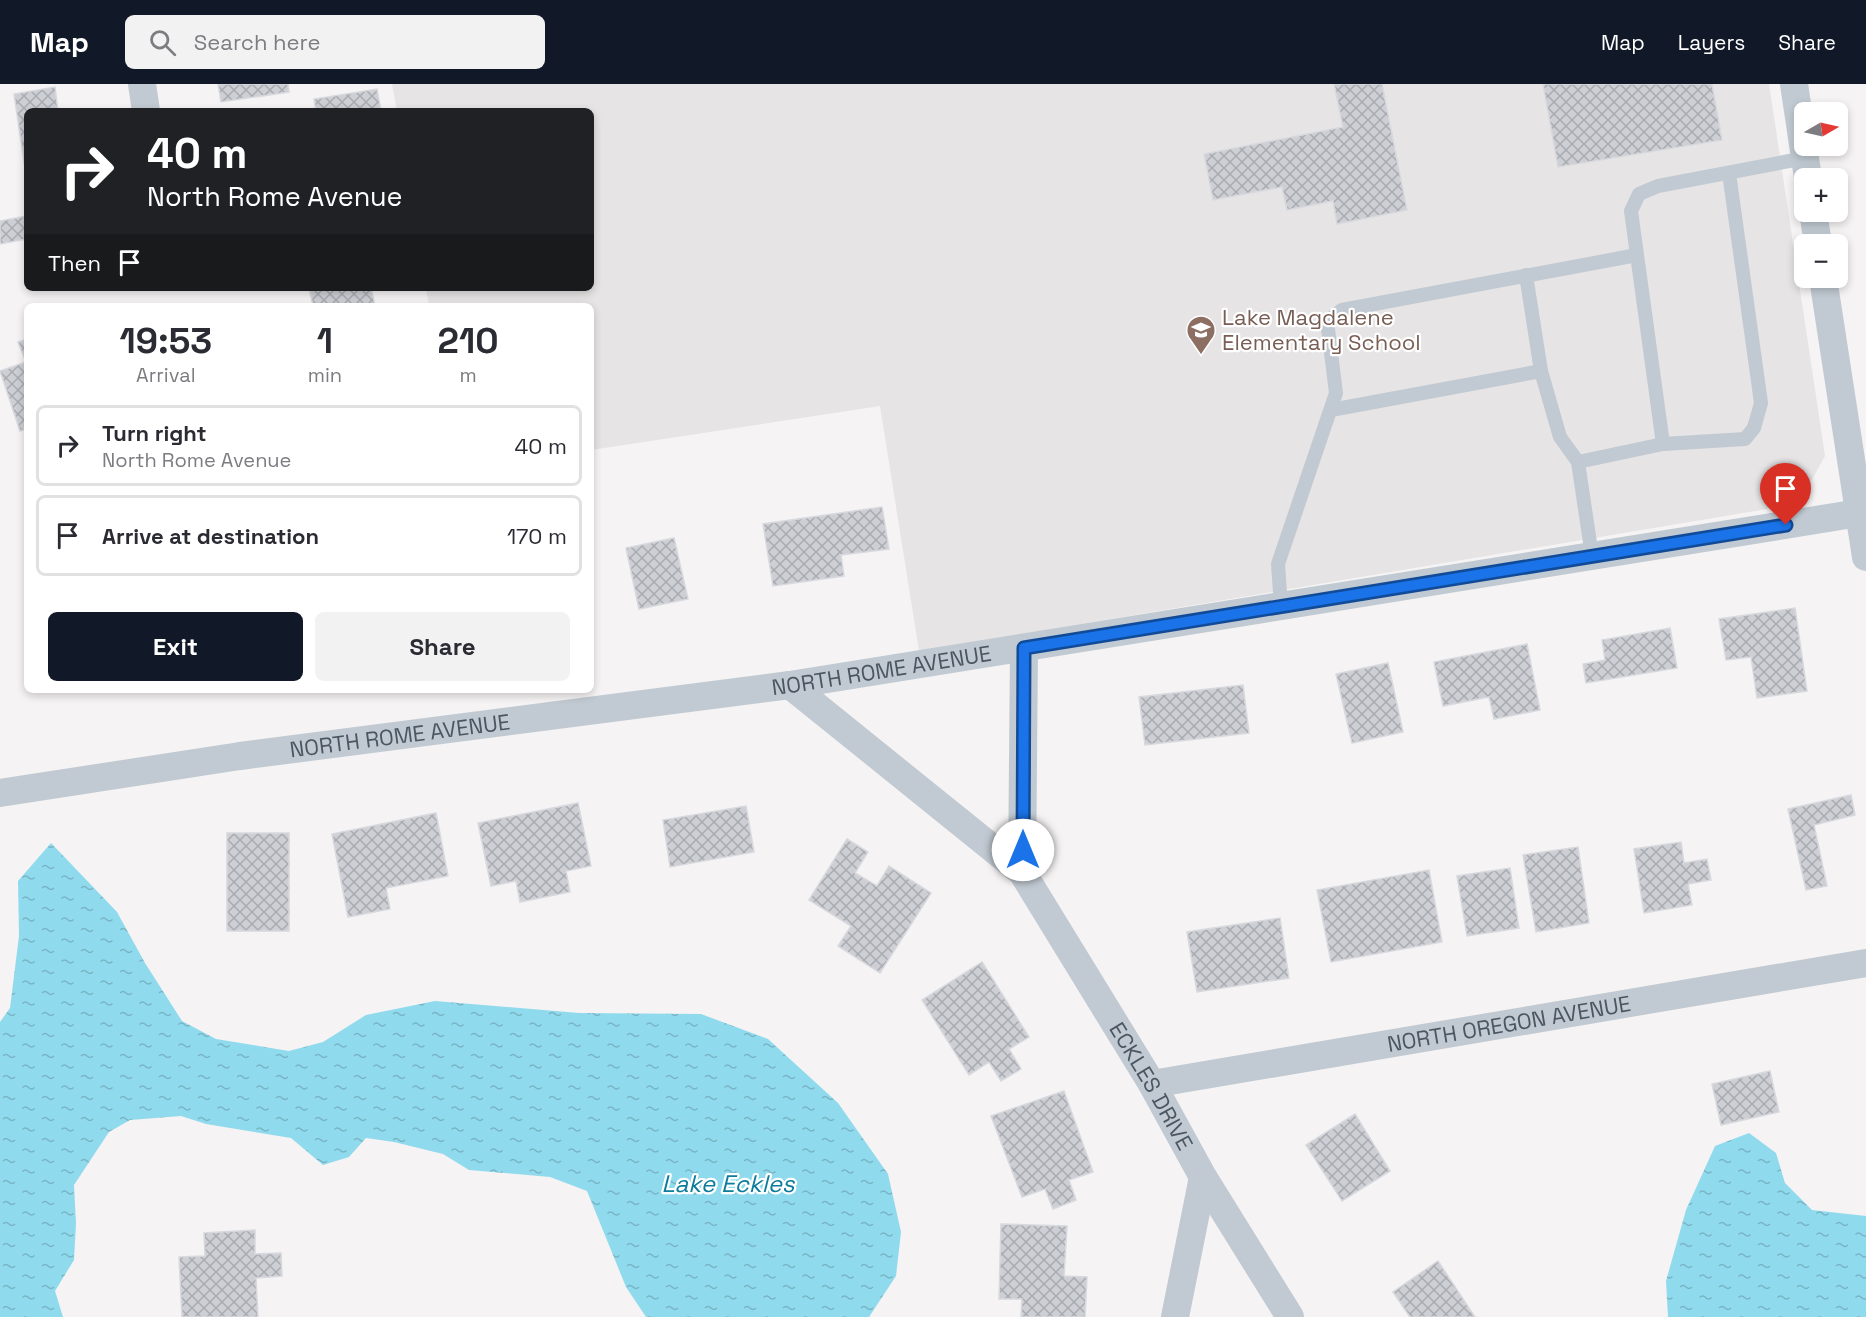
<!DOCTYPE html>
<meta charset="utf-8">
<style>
:root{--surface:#fff;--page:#f2f2f3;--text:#2b2b33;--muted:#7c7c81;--line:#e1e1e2;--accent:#111827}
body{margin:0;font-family:"Space Grotesk",sans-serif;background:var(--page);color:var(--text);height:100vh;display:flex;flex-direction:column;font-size:22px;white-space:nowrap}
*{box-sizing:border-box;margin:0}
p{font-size:20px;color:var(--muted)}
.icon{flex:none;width:33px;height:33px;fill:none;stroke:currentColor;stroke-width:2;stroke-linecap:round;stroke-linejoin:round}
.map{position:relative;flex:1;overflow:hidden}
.sheet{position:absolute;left:24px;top:219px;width:570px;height:390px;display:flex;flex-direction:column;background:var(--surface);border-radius:9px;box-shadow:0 3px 9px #0003}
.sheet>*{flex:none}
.banner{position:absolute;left:24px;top:24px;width:570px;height:183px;border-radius:9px;box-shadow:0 3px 9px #0003;background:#202124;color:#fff;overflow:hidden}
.needle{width:39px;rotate:81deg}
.tools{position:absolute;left:1794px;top:18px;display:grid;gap:12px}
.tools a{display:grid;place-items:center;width:54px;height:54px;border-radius:9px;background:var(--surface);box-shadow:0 3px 9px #0003;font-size:30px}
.pin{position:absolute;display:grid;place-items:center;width:51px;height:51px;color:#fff;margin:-62px -26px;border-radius:50% 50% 50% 0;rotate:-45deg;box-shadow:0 0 6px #0007}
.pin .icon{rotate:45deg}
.me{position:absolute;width:66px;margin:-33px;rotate:0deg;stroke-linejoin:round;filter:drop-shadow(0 0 4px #0008)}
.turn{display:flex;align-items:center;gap:21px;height:126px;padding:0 24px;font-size:27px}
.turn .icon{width:78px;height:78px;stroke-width:2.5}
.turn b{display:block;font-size:42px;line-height:51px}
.then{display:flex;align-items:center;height:57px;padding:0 24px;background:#0003;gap:12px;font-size:22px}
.eta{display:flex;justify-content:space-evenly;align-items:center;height:102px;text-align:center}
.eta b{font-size:36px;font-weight:700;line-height:42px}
.action{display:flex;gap:12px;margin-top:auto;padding:12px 24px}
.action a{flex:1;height:69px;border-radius:9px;background:var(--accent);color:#fff;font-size:24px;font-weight:700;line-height:69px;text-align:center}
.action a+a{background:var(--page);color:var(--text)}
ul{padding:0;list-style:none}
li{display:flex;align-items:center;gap:18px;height:81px;margin:0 12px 9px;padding:0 12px;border:3px solid var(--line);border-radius:9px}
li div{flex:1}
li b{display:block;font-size:22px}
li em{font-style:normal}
header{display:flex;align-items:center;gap:36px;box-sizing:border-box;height:84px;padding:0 30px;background:var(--accent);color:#fff}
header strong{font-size:28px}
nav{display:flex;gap:33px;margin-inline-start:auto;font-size:21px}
.search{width:420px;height:54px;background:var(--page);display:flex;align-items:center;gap:15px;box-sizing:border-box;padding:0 21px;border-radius:9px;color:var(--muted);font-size:22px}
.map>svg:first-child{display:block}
</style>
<header>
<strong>Map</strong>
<div class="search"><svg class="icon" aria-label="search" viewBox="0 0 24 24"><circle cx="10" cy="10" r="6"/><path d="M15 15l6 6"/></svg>Search here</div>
<nav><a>Map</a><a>Layers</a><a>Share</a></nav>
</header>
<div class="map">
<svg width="1866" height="1233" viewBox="0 0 1866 1233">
<defs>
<pattern id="water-ripples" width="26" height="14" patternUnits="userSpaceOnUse" patternTransform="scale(1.5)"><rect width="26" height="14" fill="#90daee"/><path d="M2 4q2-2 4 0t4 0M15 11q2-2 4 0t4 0" fill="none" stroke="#78b4c4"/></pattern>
<pattern id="building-cross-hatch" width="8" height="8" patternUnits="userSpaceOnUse" patternTransform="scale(1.5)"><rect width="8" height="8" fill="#cdcfd5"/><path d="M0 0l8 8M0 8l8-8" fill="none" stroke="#a8abb0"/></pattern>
</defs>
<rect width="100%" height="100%" fill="#f5f3f3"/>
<polygon fill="#e6e4e5" points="392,0 1769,0 1825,372 1805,408 1785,422 919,567 880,322 591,366 591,222 429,222 426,204 591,204 591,27 397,27"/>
<g fill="url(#water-ripples)">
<polygon points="51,759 117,828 145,879 182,937 216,955 289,967 323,958 366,931 435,917 579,929 701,930 768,955 838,1019 888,1090 901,1148 896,1192 869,1233 646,1233 626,1203 587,1107 550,1093 469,1086 443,1070 394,1058 366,1054 349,1073 323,1081 291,1054 206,1040 181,1032 130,1036 109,1048 74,1101 76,1139 74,1176 55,1207 63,1233 0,1233 0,938 10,924 19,852 18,797"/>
<polygon points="1749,1049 1776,1069 1785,1099 1812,1126 1866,1132 1866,1233 1668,1233 1666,1197 1686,1126 1715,1062"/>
</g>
<g fill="url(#building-cross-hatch)" stroke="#d7d9de" stroke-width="1.5">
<polygon points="218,0 288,0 289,8 221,18"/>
<polygon points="1334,0 1382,0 1407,126 1337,140 1333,117 1287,126 1282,103 1213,116 1204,70 1343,43"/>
<polygon points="1543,0 1712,0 1722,56 1558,83"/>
<polygon points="55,3 58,27 27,27 27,84 25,84 14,10"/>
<polygon points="377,5 381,27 316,27 314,15"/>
<polygon points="27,132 27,155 0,160 0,137"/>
<polygon points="309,204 371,204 375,222 313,222"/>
<polygon points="27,255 27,345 20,347 0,287 26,278 18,258"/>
<polygon points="882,423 889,465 841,471 844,492 773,502 763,440"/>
<polygon points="674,454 688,515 639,525 626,464"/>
<polygon points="1795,524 1807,607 1757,614 1751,573 1726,576 1719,535"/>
<polygon points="1670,544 1677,584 1586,599 1583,580 1605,576 1602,556"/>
<polygon points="1527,560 1540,626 1494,635 1489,613 1443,622 1434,578"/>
<polygon points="1388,579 1403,648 1352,659 1336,590"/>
<polygon points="1243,601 1249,649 1145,661 1139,613"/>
<polygon points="1851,711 1855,731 1814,741 1827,802 1806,806 1788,725"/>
<polygon points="578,719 591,782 566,787 570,808 520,818 516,797 491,802 478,739"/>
<polygon points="746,722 754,768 670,783 663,736"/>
<polygon points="436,729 448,792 386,804 390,825 348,833 332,750"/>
<rect x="227" y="749" width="62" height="98"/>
<polygon points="847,755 868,768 855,789 877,802 889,782 931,809 880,889 838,862 851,842 809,816"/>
<polygon points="1681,758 1684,779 1707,775 1711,796 1688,800 1692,821 1644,829 1634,765"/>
<polygon points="1578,763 1589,839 1536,848 1523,771"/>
<polygon points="1510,784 1519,844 1467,852 1457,792"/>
<polygon points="1429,786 1442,858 1331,878 1317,806"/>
<polygon points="1280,834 1289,894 1197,908 1187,848"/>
<polygon points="982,878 1029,953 1009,965 1021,985 1001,997 989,978 969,991 922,916"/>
<polygon points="1770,987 1779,1028 1721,1041 1712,1000"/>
<polygon points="1064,1007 1093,1088 1069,1096 1076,1116 1053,1125 1045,1105 1022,1113 991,1032"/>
<polygon points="1355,1030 1390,1087 1342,1117 1306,1061"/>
<polygon points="1001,1140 1067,1142 1064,1192 1087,1193 1085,1233 1021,1233 1022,1215 999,1215"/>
<polygon points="255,1146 255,1170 281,1169 282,1192 256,1194 258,1233 182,1233 179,1173 205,1172 204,1149"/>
<polygon points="1438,1177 1475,1233 1410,1233 1393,1208"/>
</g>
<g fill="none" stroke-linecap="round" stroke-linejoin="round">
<g stroke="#c1cad2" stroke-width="14">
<polyline points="1526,191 1541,287"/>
<polyline points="1331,326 1541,287 1560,353 1578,378"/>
<polyline points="1663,360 1745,355 1754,344 1761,319 1729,89"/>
<polyline points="1592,472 1578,378 1663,360 1631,127 1639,110 1658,102 1805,74"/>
<polyline points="1281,523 1278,480 1336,309 1327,237 1342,226 1637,171"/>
</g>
<g stroke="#c1cad2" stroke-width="28">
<polyline points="142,0 146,27"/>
<polyline points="1794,0 1808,94"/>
<polyline points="1813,128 1818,160"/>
<polyline points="1823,194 1866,473"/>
<path id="s1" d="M790,601L1022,788L1152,1000L1203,1093L1290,1233"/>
<path id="s2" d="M0,709L240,672L790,601L1859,429"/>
<polyline points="1022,788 1024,564"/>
<path id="s3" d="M1152,1000L1866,879"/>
<polyline points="1175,1233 1203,1093"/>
</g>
<polyline stroke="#c1cad2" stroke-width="33" points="1859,429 1866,428"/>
</g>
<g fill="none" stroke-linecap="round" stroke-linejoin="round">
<g stroke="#114b97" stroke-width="15">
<polyline id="route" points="1023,766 1024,564 1786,441"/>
</g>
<use href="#route" stroke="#1a73e8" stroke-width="10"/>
</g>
<defs>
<g id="school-pin" transform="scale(1.5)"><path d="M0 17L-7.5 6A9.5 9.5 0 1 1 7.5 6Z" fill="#8d6e63" stroke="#fff"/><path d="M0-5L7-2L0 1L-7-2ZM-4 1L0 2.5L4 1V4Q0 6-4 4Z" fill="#fff"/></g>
</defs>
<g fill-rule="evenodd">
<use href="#school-pin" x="1201" y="246"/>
</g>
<g text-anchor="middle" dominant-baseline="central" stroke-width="4.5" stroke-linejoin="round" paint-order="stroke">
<g font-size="22" fill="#785e54" stroke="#fff" text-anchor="start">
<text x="1222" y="233">Lake Magdalene<tspan x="1222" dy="25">Elementary School</tspan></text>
</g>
<g font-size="22" fill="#4a5661" stroke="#fff">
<text stroke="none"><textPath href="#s2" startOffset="890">NORTH ROME AVENUE</textPath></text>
<text stroke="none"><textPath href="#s2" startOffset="404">NORTH ROME AVENUE</textPath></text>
<text stroke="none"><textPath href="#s3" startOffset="362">NORTH OREGON AVENUE</textPath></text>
<text stroke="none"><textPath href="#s1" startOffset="548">ECKLES DRIVE</textPath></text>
</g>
<g font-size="24" font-style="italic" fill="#0c7c9b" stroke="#fff">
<text x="728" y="1099">Lake Eckles</text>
</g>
</g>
</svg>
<div class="tools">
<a><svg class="needle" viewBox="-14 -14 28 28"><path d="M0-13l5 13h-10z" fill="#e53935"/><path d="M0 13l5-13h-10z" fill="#7c7c81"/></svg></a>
<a>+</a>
<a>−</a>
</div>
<div class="pin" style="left:1786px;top:441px;background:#d93025"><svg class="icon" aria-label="arrive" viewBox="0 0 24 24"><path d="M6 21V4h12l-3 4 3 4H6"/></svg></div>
<svg class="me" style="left:1023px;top:766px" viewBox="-20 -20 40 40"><circle r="19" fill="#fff"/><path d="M0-13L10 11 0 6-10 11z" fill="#1a73e8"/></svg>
<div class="banner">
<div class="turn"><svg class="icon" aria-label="right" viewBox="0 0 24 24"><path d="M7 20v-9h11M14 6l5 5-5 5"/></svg><div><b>40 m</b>North Rome Avenue</div></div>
<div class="then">Then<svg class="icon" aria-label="arrive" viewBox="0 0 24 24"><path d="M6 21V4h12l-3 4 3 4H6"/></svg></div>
</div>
<section class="sheet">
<div class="eta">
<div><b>19:53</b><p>Arrival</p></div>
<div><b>1</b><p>min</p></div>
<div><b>210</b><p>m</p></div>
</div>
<ul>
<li><svg class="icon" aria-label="right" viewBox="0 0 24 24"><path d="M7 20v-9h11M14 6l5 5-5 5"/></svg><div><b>Turn right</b><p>North Rome Avenue</p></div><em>40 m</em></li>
<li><svg class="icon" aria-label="arrive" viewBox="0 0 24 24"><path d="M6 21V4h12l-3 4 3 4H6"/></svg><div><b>Arrive at destination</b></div><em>170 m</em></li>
</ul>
<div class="action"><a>Exit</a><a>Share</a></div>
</section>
</div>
